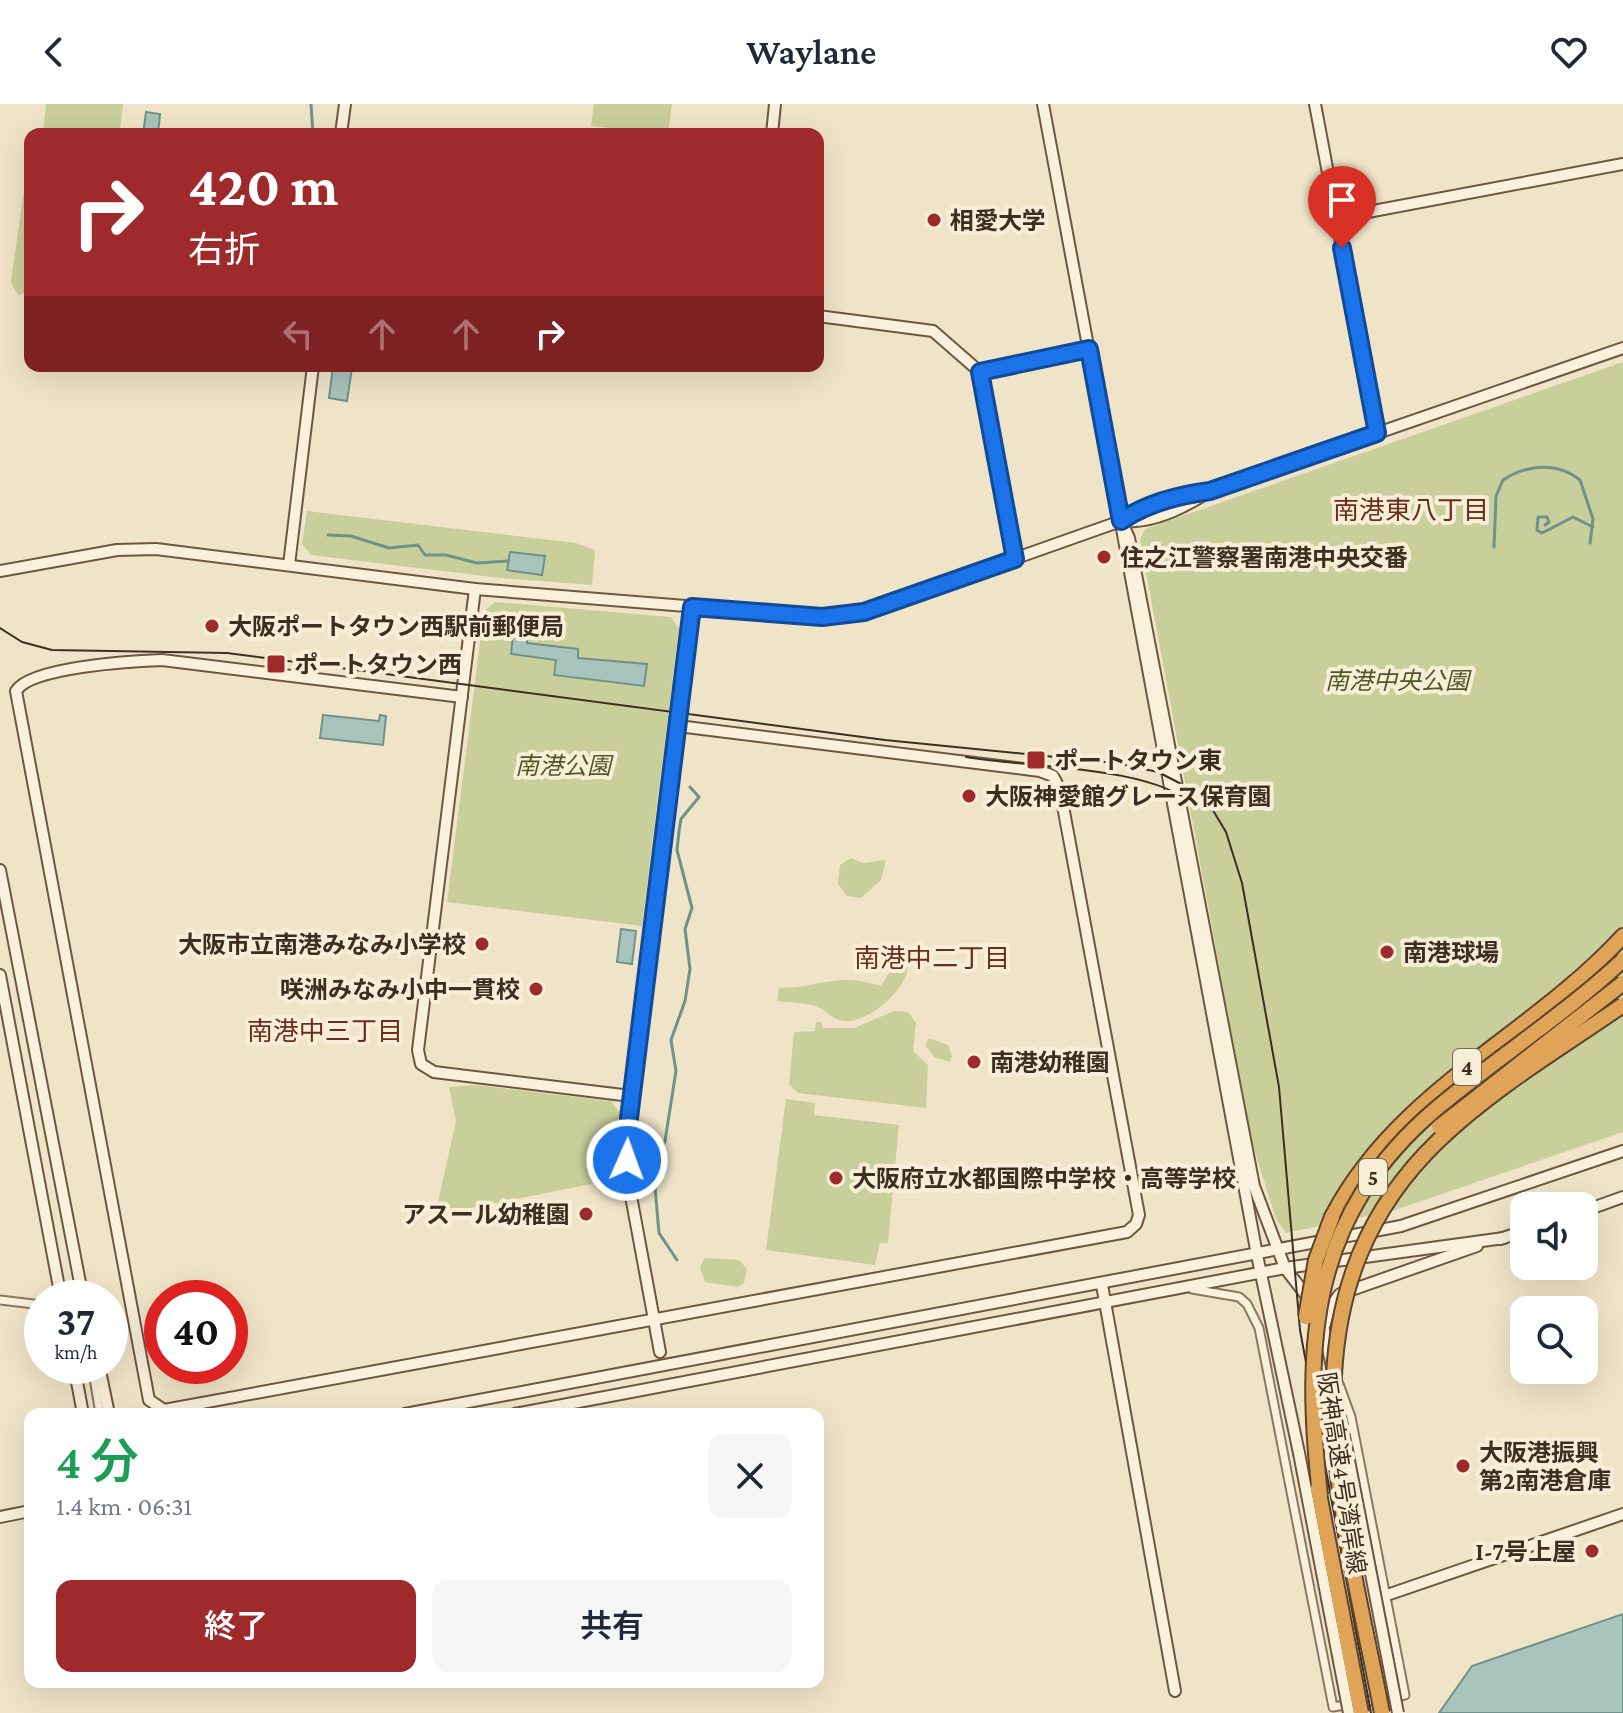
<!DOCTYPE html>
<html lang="ja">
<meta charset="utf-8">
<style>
:root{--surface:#fff;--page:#f6f6f7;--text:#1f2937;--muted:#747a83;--accent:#9e2a2b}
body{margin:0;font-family:"Crimson Pro","Noto Sans JP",serif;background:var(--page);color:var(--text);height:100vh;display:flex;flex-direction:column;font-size:30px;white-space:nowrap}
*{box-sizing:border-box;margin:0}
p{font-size:26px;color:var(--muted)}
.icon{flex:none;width:44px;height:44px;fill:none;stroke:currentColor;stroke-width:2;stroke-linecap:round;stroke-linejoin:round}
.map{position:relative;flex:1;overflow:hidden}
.details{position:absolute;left:24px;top:1304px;width:800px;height:280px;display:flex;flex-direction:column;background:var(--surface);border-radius:16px;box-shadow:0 8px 32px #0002}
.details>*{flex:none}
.guide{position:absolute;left:24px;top:24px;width:800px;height:244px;border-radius:16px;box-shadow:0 8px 32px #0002;background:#9e2a2b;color:#fff;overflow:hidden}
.buttons{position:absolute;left:1510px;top:1088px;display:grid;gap:16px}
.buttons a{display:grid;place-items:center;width:88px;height:88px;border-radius:16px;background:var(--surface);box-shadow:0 8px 32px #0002;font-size:40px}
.speed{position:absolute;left:24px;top:1176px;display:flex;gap:16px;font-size:40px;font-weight:700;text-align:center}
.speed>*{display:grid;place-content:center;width:104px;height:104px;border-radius:50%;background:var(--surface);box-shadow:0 8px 32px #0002;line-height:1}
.speed small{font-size:20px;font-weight:400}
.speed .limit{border:12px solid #d22;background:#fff;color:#111}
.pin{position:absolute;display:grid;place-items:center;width:68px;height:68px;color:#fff;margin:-82px -34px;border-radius:50% 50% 50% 0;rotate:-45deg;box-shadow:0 0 8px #0007}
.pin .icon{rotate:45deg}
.me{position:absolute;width:88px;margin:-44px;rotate:2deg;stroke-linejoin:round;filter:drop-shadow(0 0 6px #0008)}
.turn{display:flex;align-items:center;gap:28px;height:168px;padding:0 32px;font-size:36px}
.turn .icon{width:104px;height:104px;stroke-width:2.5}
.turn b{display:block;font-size:56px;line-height:68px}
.lanes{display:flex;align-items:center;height:76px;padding:0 32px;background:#0003;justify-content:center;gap:40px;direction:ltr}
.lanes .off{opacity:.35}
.round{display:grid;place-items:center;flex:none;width:84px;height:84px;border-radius:16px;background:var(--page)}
.overview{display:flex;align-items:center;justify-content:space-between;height:136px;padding:0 32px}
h1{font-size:48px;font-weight:600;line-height:60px;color:#1e9e55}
.cta{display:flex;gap:16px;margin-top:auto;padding:16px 32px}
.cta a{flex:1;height:92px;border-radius:16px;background:var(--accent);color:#fff;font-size:32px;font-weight:600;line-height:92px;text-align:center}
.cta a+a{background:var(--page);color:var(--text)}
header{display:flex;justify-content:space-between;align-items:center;height:104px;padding:0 32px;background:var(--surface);font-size:36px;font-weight:600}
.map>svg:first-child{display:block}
</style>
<header><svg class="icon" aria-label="back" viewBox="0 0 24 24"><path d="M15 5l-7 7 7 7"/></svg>Waylane<svg class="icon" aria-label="heart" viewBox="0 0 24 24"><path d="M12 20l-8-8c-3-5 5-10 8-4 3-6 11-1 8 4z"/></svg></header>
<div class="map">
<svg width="1623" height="1609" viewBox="0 0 1623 1609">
<rect width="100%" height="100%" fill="#f0e4c8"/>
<g fill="#c9cf9b">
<polygon points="46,0 123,0 120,25 111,30 43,29"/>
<polygon points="594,0 672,0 668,30 591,22"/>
<polygon points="30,65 30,188 18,191 11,178 26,72"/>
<polygon points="1623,258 1623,1028 1392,1107 1286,1129 1276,1115 1252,1039 1140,436 1145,425"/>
<polygon points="307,407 576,439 595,446 592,481 500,474 311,451 302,440"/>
<polygon points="495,498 671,513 679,525 642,822 447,798 484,507"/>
<polygon points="851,754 863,759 886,756 881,776 861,794 847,792 838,780 840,761"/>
<path d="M899,863H908C906,887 868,919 844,917C834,916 829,910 822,905C811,898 790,899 777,897L779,884C824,883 836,868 881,882L890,867Z"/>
<polygon points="894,907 908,908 916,919 913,947 928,961 926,1004 798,989 789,980 794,928 815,927 816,918 821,918 823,924 854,924"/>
<polygon points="929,934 948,941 952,952 950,958 934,953 925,941"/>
<polygon points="476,981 611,997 619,1008 617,1075 435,1111 456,1017 449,983"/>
<polygon points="786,995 815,999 814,1011 899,1021 888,1139 880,1139 875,1161 766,1146"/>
<polygon points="705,1154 739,1156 747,1165 744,1179 737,1183 705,1178 700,1163"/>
</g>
<g fill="#a9c4bc" stroke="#6f938a" stroke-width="2">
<polygon points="146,8 160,10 158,30 143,30"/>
<polygon points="333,262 352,264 347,297 329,294"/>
<polygon points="510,448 545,452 542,471 507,466"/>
<polygon points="513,531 527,533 527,539 578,545 578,554 647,560 644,582 554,571 556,556 511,550"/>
<polygon points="323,611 379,617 380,611 386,612 383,641 320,634"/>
<polygon points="621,825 636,827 632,860 617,858"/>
<polygon points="1623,1510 1623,1609 1439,1609 1472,1562"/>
</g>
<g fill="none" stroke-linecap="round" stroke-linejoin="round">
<g stroke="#6f938a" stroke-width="3">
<polyline points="311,0 313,30"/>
<polyline points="1545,421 1549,418 1547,413 1538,413 1537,426 1542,429 1573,413 1593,423"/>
<polyline points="328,431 351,432 389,444 418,441 425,451 446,451 477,459 508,457"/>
<path d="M1494,443L1496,392L1503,376C1526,361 1557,357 1580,376L1593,415L1590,439"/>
<polyline points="677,1156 659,1129 654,1072 665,1037 676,967 671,936 685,897 690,865 685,825 692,804 677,746 679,727 681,715 699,693 690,683"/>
</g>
<g stroke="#8d765c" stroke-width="11">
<g id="street">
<polyline points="980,268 1089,245"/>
<polyline points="1192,1185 1239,1193 1247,1200 1259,1224 1333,1603 1380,1595"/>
<polyline points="0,1196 42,1201"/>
<polyline points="92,1262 100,1310"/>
<polyline points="1339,1280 1351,1313 1405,1591 1392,1593"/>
</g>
</g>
<g stroke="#6f573f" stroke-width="14">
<g id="secondary">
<polyline points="1043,0 1257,1151 1299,1349"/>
<polyline points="1315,0 1377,329"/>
<polyline points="341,30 345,0"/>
<polyline points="772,30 775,0"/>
<polyline points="1336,114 1623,60"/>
<polyline points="818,212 933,227 980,268 1015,455"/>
<path d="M1121,417C1150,420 1180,406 1205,390"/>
<polyline points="1124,423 1129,434 1254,1082 1285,1164 1312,1199"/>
<polyline points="289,461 313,262"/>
<path d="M0,467L117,446L156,445L475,485L822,513L864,508L1121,417C1147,399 1179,391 1210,387L1623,244"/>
<polyline points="475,485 418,946 421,960 434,968 631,992"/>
<path d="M462,593L162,556C133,557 30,563 16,587L149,1296L164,1306L1127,1128L1136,1120L1139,1111L1060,686L1053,672L1040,667L678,622"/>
<polyline points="0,766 83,1194"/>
<polyline points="0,871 61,1194"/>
<polyline points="1584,1107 1623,1093"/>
<polyline points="1500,1135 1524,1127"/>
<polyline points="1102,1181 1175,1587"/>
<polyline points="1321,1212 1332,1263"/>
<polyline points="1325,1220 1329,1204 1340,1190 1477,1142"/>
<polyline points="660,1248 628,1076 626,1036 692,503"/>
<polyline points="74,1262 83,1310"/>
<polyline points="99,1262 109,1310"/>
<polyline points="1339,1302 1346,1341"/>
<polyline points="405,1310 1401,1122 1623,1047"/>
<polyline points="515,1310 1285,1164 1504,1134"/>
<polyline points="0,1413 30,1407"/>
<polyline points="1387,1491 1623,1410"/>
</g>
</g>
<g stroke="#5b4430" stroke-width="18">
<path id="highway" d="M1332,1113C1397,987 1530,933 1623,832"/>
</g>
<use href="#street" stroke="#faf1dc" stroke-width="7"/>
<use href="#secondary" stroke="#faf1dc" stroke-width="10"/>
<use href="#highway" stroke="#e0a458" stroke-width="14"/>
<g stroke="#3d2e20" stroke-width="2">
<polyline points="0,524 22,538 52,546 227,549 885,636 1115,659 1158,668 1193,686 1211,703 1226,728 1242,779 1279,983 1300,1226 1371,1609"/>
<path d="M966,653C1027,664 1149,661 1194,701"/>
</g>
<g stroke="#6f573f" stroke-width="14" stroke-linecap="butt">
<g id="secondary-bridge">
<polyline points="1346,1341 1398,1609"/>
<polyline points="1299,1349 1349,1609"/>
</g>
</g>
<g stroke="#5b4430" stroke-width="18" stroke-linecap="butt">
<g id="highway-bridge">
<polyline points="1439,1023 1623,879"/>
<polyline points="1306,1213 1316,1156 1332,1113"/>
<polyline points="1318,1384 1361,1609"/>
<path d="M1320,1391C1303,1238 1310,1111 1437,1004C1498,953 1565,910 1623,856"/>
<path d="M1382,1609C1345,1412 1271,1198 1438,1037C1493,984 1561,944 1623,901"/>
</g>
</g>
<use href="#secondary-bridge" stroke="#faf1dc" stroke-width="10"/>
<use href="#highway-bridge" stroke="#e0a458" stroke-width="14"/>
</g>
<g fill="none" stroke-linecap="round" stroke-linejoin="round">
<g stroke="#114b97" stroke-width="20">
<path id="route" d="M627,1056L629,1014L692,503L822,513L864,508L1015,455L980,268L1089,245L1121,417C1147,399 1179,391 1210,387L1377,329L1342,144"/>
</g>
<use href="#route" stroke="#1a73e8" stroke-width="14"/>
</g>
<g fill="#9e2a2b" stroke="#f7eed8" stroke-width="3">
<circle cx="934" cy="116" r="8"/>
<circle cx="1104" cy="453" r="8"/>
<circle cx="212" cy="522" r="8"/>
<rect x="266" y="550" width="20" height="20" rx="4"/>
<rect x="1026" y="646" width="20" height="20" rx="4"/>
<circle cx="969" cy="692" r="8"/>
<circle cx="482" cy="840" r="8"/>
<circle cx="1387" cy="848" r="8"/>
<circle cx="536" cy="885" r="8"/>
<circle cx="974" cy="958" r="8"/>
<circle cx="836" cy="1074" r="8"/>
<circle cx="586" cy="1110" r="8"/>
<circle cx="1463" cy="1362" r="8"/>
<circle cx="1592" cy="1447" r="8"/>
</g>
<g text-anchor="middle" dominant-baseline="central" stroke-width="8" stroke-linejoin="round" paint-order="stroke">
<g fill="#f7eed8" stroke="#756857" stroke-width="2">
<rect x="1453" y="945" width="28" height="36" rx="6"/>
<rect x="1359" y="1055" width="28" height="36" rx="6"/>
</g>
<g font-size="22" font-weight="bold" fill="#3d2e20">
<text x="1467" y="963">4</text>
<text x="1373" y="1073">5</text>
</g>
<g font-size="24" font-weight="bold" fill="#3d2e20" stroke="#f7eed8" text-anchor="start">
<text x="950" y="116">相愛大学</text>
<text x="1120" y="453">住之江警察署南港中央交番</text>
<text x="228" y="522">大阪ポートタウン西駅前郵便局</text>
<text x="294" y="560">ポートタウン西</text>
<text x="1054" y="656">ポートタウン東</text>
<text x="985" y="692">大阪神愛館グレース保育園</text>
<text x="466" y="840" text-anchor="end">大阪市立南港みなみ小学校</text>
<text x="1403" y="848">南港球場</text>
<text x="520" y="885" text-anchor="end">咲洲みなみ小中一貫校</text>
<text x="990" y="958">南港幼稚園</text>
<text x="852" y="1074">大阪府立水都国際中学校・高等学校</text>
<text x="570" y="1110" text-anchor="end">アスール幼稚園</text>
<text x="1479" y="1348">大阪港振興<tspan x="1479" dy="28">第2南港倉庫</tspan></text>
<text x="1576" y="1447" text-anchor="end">I-7号上屋</text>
</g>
<g font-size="24" font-style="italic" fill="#4d5a26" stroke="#f7eed8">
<text x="1397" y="576">南港中央公園</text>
<text x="563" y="661">南港公園</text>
</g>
<g font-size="24" fill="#3d2e20" stroke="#f7eed8">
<text transform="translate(1342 1369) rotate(81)">阪神高速4号湾岸線</text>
</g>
<g font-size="26" fill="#6b2e1e" stroke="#f7eed8">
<text x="1411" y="406">南港東八丁目</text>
<text x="932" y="854">南港中二丁目</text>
<text x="325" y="927">南港中三丁目</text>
</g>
</g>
</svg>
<div class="buttons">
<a><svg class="icon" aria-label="sound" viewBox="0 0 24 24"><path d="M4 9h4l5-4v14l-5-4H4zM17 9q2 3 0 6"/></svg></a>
<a><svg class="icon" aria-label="search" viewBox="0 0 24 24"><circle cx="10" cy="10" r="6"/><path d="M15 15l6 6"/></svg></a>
</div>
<div class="speed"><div>37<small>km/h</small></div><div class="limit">40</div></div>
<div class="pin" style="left:1342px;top:144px;background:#d93025"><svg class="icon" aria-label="arrive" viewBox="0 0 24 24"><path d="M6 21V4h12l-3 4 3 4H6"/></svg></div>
<svg class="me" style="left:627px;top:1056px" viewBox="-20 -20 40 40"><circle r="17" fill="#1a73e8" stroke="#fff" stroke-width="3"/><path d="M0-11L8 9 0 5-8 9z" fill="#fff"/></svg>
<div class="guide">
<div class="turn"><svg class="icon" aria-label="right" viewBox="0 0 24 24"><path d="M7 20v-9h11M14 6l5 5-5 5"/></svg><div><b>420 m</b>右折</div></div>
<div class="lanes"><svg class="icon off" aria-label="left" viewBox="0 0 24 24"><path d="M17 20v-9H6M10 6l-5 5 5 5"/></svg><svg class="icon off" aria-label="ahead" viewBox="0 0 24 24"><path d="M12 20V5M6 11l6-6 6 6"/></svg><svg class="icon off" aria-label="ahead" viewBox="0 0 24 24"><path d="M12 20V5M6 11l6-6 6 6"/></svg><svg class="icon" aria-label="right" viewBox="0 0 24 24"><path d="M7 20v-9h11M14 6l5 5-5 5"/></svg></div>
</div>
<section class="details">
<div class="overview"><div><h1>4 分</h1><p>1.4 km · 06:31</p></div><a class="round"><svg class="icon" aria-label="close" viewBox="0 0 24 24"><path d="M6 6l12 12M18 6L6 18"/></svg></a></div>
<div class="cta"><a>終了</a><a>共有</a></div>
</section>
</div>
